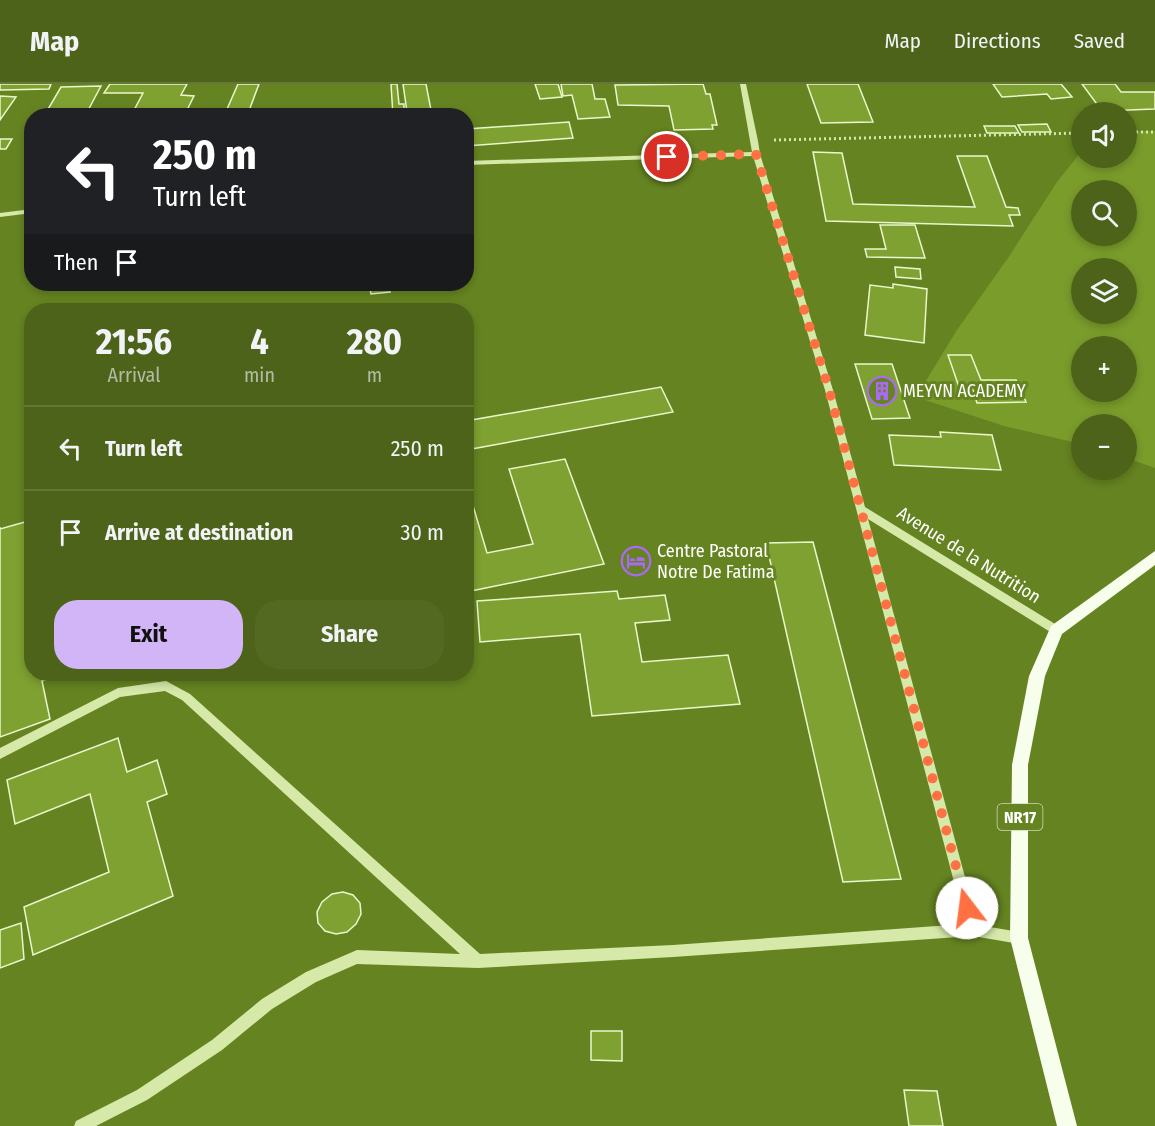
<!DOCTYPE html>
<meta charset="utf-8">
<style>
:root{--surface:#4c6319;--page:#536922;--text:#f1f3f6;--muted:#b2bca2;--line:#637738;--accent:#d2b5f6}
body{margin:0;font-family:"Fira Sans Condensed",sans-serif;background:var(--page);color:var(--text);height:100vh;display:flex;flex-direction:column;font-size:22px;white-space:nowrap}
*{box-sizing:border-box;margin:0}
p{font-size:20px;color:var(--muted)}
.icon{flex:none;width:33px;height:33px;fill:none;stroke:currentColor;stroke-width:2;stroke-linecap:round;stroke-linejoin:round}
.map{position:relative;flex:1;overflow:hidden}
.drawer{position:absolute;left:24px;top:219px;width:450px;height:378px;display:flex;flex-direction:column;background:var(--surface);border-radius:24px;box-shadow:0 3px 9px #0003}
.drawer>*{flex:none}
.guide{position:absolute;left:24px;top:24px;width:450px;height:183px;border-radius:24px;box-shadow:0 3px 9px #0003;background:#202124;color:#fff;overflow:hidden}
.fabs{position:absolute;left:1071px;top:18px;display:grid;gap:12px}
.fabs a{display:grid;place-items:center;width:66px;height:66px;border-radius:50%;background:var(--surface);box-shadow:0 3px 9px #0003;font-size:30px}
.pin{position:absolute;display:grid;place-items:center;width:51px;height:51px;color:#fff;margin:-26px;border:3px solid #fff;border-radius:50%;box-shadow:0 2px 6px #0007}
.me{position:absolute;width:66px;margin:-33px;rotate:345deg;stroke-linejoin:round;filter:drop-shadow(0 0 4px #0008)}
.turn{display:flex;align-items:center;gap:21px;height:126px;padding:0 30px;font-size:27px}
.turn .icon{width:78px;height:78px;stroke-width:2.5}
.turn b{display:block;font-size:42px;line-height:51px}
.then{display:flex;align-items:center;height:57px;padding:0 30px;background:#0003;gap:12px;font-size:22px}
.eta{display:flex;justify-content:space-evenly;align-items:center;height:102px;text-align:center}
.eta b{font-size:36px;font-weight:700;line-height:42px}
.primary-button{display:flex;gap:12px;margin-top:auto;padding:12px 30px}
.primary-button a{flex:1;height:69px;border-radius:24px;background:var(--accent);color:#111;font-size:24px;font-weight:700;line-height:69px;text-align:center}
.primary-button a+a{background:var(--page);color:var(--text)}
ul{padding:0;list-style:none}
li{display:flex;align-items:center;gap:18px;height:84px;padding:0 30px;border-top:2px solid var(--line)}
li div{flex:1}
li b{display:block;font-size:22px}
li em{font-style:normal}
header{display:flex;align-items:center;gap:36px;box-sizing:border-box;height:84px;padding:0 30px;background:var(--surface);border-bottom:2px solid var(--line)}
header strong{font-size:28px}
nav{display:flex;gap:33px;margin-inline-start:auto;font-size:21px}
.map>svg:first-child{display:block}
</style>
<header>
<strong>Map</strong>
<nav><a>Map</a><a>Directions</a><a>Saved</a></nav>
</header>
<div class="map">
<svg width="1155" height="1042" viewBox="0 0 1155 1042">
<rect width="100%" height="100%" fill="#658421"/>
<path fill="#7a9c2b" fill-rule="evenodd" d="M1127,47H1155V384L1127,374L1126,340H1082L1081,360L1004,342L916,313L957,246L1008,174L1057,98L1081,68L1082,74H1126ZM1082,106H1126V152H1082ZM1082,184H1126V230H1082ZM1082,262H1126V308H1082Z"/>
<g fill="#7fa131" stroke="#eaf7cd" stroke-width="1.5">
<polygon points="0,0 51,0 49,5 0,6"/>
<polygon points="110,0 187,0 181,11 194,12 184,32 131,32 143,9 104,9"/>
<polygon points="238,0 259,0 247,32 224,32"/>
<polygon points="391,0 397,0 399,20 404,20 404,25 399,25 403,32 393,32"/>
<polygon points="403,0 426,0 431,26 407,28"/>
<polygon points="535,0 558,0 562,13 540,15"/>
<polygon points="561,0 592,0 595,15 605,15 610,33 578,35 572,11 563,12"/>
<polygon points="703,0 706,10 710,10 717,41 712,41 713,45 674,46 669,22 618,21 615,1"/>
<polygon points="807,0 858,0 873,38 821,39"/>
<polygon points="993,0 1061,0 1072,13 1051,15 1047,10 1002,13"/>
<polygon points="1082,0 1115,0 1121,8 1155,8 1155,25 1102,27"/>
<polygon points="101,2 85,32 44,32 61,3"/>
<polygon points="0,12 16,13 0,36"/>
<polygon points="569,38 573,54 466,62 466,45"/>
<polygon points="1047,40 1051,48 1022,48 1018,41"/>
<polygon points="984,42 1015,42 1019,49 987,49"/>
<polygon points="0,55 12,55 6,65 0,65"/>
<polygon points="813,68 842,69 853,120 975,123 957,72 987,72 1006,123 1018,124 1020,131 1009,131 1013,142 826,137"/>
<polygon points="880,141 915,141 925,174 867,173 865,165 886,165"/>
<polygon points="895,183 920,185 921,195 896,193"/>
<polygon points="369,200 389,200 390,208 371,210"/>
<polygon points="893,200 927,205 924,259 865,251 870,201 893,204"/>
<polygon points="948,271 971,271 981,296 1016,296 1026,318 977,319 972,303 959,303"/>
<polygon points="855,280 892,280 910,334 872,335"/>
<polygon points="661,303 673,328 466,366 466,337"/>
<polygon points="940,348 992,351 1001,386 894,381 889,351 941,353"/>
<polygon points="565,375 604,480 466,508 466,398 487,469 533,460 509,385"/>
<polygon points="32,436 32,590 65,590 42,597 50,635 0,653 0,443 0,445"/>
<polygon points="813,458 901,795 843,798 766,459"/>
<polygon points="617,507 619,515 665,511 670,536 635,539 642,578 728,571 740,620 592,632 580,550 480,558 477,517"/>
<polygon points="118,654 127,688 157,676 167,710 147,718 173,812 33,871 24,823 109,788 90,710 15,740 7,696"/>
<polygon points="343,808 353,811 360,819 361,830 356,840 347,848 336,850 325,847 318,839 317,828 322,818 332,810"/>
<polygon points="21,839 24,875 0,884 0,846"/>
<polygon points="591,947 622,947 622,977 591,976"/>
<polygon points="904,1006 937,1007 943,1042 909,1042"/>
</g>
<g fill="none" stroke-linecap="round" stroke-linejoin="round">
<g stroke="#d6e9a9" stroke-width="3" stroke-dasharray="2 3" stroke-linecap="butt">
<polyline points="1126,48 1155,48"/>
<polyline points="774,56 1082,49"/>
</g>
<g fill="#d6e9a9" fill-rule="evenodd">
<polygon points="740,0 746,0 758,57 760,70 833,306 865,423 1060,543 1061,546 1060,549 1052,549 868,435 978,841 1019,848 1024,849 1026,854 1024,859 1019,860 973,852 673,873 478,884 357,880 316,898 272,925 222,966 147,1016 96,1042 74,1042 76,1037 137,1006 212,956 262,915 306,888 357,866 460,870 182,616 165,607 120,613 0,675 0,664 118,604 166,597 190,610 480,870 673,861 965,840 825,306 753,72 466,81 466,77 752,68"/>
<polygon points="32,125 32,129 0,133 0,129"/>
</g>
<polygon fill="#f7feec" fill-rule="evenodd" points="1155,467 1155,481 1062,550 1045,592 1028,681 1028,854 1077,1042 1057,1042 1010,854 1012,681 1029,592 1051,542"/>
</g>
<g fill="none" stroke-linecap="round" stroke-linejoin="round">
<polyline stroke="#ff7043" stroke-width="10" stroke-dasharray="0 18" points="667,73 756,70 829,306 967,824"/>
</g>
<defs>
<g id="building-ring" transform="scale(1.5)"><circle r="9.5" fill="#658421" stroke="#ab6af5" stroke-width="1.5"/><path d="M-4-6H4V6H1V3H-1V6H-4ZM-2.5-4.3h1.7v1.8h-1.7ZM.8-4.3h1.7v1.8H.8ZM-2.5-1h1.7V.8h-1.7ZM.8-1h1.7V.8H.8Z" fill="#ab6af5"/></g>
<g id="hotel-ring" transform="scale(1.5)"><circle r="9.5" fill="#658421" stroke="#ab6af5" stroke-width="1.5"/><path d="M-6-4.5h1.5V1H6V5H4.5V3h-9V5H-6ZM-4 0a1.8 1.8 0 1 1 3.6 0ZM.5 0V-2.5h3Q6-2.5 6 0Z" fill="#ab6af5"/></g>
</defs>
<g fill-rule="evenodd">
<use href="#building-ring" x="882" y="307"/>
<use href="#hotel-ring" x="636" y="477"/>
</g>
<g text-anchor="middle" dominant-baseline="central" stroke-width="6" stroke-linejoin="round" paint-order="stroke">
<rect fill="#658421" stroke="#d1dabc" stroke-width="1.5" x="997.5" y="720" width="45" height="26" rx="4.5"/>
<g font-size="16" font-weight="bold" fill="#fff">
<text x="1020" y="733">NR17</text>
</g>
<g font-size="18" fill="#fff" stroke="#658421" text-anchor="start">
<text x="903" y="307">MEYVN ACADEMY</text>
<text x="657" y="467">Centre Pastoral<tspan x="657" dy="21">Notre De Fatima</tspan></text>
</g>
<g font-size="18" fill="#fff" stroke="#658421">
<text transform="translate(969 471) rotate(32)">Avenue de la Nutrition</text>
</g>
</g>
</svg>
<div class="fabs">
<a><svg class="icon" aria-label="sound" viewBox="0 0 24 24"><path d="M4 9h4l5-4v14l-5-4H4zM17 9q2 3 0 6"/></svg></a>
<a><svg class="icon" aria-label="search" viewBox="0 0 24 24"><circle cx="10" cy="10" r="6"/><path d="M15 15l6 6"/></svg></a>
<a><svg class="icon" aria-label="layers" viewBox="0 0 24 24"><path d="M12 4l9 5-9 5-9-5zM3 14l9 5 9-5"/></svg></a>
<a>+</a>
<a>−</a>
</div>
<div class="pin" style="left:667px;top:73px;background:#d93025"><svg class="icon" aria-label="arrive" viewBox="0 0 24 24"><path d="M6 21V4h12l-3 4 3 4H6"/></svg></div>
<svg class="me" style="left:967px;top:824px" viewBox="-20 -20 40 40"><circle r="19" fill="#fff"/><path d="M0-13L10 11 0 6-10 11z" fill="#ff7043"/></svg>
<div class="guide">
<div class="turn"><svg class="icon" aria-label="left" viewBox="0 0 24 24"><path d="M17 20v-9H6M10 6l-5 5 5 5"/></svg><div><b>250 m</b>Turn left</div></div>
<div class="then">Then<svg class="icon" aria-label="arrive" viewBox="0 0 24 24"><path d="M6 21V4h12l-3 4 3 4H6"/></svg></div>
</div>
<section class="drawer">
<div class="eta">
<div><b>21:56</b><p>Arrival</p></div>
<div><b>4</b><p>min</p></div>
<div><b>280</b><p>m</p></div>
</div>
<ul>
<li><svg class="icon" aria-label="left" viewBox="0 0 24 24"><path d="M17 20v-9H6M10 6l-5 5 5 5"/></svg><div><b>Turn left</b></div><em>250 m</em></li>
<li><svg class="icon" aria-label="arrive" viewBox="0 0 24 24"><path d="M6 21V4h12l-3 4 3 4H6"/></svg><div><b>Arrive at destination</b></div><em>30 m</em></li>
</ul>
<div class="primary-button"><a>Exit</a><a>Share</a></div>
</section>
</div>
